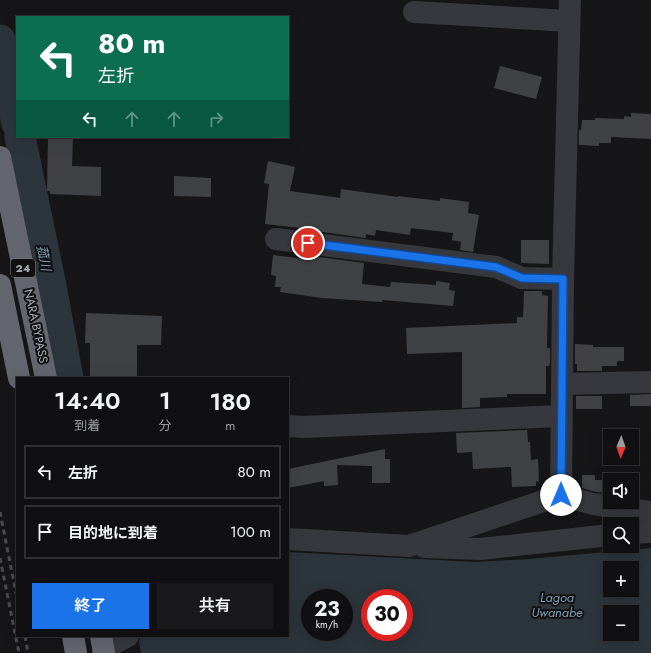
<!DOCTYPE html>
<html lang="ja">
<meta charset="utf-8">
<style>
:root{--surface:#101012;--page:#19191b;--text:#f1f3f6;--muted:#9c9d9f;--line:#303032;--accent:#1a73e8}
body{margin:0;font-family:Jost,"Noto Sans JP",sans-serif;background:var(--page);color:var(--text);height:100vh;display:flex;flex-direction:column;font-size:15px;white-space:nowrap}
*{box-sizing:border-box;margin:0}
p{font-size:13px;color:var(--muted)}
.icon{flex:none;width:22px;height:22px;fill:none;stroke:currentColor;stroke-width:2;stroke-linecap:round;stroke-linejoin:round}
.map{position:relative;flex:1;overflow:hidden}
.drawer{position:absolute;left:16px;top:377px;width:273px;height:260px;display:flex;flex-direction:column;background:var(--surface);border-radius:0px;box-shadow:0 4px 16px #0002,0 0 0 1px var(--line)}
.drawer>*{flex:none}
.banner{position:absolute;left:16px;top:16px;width:273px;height:122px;border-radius:0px;box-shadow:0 4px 16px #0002,0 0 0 1px var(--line);background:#0b6e4f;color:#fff;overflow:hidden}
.needle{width:26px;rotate:182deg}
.fabs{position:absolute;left:603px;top:429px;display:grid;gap:8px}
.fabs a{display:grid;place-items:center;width:36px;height:36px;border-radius:0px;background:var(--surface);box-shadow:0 4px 16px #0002,0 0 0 1px var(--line);font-size:20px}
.speed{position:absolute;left:301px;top:589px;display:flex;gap:8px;font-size:20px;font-weight:700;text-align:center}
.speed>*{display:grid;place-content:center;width:52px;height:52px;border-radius:50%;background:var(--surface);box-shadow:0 4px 16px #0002,0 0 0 1px var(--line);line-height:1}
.speed small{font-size:10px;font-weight:400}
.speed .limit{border:6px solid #d22;background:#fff;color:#111}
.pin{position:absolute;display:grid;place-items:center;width:34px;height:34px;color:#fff;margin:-17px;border:2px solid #fff;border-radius:50%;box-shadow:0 1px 4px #0007}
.me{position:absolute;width:44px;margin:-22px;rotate:0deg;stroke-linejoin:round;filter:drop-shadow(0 0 3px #0008)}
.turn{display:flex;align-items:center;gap:14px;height:84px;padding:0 16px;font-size:18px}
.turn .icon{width:52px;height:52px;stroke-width:2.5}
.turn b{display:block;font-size:28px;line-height:34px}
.lanes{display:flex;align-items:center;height:38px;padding:0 16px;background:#0003;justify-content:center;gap:20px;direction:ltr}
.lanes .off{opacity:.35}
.eta{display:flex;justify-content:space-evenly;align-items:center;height:68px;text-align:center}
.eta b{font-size:24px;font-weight:600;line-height:28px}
.button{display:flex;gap:8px;margin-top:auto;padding:8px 16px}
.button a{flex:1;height:46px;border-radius:0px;background:var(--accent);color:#fff;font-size:16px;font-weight:600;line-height:46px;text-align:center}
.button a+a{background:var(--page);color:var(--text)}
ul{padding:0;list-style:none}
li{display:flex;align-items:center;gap:12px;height:54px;margin:0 8px 6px;padding:0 8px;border:2px solid var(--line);border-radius:0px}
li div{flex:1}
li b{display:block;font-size:15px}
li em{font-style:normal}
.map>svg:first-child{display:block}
</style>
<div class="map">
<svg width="651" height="653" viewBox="0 0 651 653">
<rect width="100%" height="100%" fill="#161618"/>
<path fill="#2c353c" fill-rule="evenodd" d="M651,548V653H141L139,641L141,636H288V552L475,562L529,559ZM610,568H632V590H610ZM310,598H344V632H310ZM370,598H404V632H370ZM610,612H632V634H610Z"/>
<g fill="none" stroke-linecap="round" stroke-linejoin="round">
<g stroke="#2c353c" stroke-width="31">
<polyline points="0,40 17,124"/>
<polyline points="20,137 51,286 68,378"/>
</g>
</g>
<g fill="#404145">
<polygon points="500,66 542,77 536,99 494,88"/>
<polygon points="631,113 651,114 651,139 611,137 611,143 599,143 599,146 579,145 579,130 581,130 582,120 595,120 595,118 624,119 624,116 631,117"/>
<polygon points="48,137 73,137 72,166 101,167 101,196 50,194 50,191 47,191"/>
<polygon points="268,161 295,167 290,191 340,198 341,189 398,197 398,196 440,201 440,198 469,202 468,213 479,215 473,252 460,250 461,242 452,240 453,233 411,228 410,235 376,230 375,236 366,234 366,238 308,230 308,229 265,224 269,184 264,183"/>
<polygon points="174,176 211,178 211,197 174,196"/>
<polygon points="521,240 549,240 549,264 521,263"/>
<polygon points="273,255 304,259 304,255 364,263 362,284 390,287 391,282 436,285 436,281 450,283 449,290 455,291 453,306 382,300 382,302 322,298 280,292 281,287 275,287 276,276 271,275"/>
<polygon points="524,291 542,291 542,295 548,296 547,348 550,348 550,363 549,366 546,366 546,394 507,394 507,397 480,398 480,407 462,408 462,352 407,354 406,328 517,323 517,317 523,317"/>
<polygon points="86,313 162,316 161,345 137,345 137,378 90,378 90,343 85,343"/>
<polygon points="575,344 593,345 593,347 624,347 624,361 617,361 617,366 602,366 602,371 577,371 577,364 575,364"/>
<polygon points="651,394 651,406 630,406 630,395"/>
<rect x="576" y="396" width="26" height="13"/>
<polygon points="527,430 528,442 530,442 531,460 538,459 539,482 536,481 536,486 512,487 511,467 473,469 472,452 457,453 456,433"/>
<polygon points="385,449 385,459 390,459 390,483 372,483 372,466 337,465 338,485 324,486 324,481 288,488 288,469"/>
<polygon points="582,475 595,475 595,480 610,480 610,493 596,492 582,488"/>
</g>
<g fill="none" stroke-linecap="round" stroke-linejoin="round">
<g stroke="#37383d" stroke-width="22">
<polyline points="414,12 569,21"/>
<polyline points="276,239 496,267 522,278 563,279"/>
<polyline points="562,384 651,382"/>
<polyline points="288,426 303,427 561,416"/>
<polyline points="561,495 563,279 570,0"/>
<polyline points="632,533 651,532"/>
<polyline points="288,539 409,546 561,495 593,504 651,512"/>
<polyline points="424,547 480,549 610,535"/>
<polyline points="103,649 128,636"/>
</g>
<g stroke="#63666e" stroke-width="22">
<polyline points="0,157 46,378"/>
<polyline points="0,285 19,378"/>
<polyline points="73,636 76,653"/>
<polyline points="101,636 104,653"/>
</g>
<g stroke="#4a4c52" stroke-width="3" stroke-dasharray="5 4" stroke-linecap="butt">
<polyline points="0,512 17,598"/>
<polyline points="0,558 19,653"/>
<polyline points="25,636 28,653"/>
</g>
</g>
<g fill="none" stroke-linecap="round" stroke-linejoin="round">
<g stroke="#114b97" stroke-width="10">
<polyline id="route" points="308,243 496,267 522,278 563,279 561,495"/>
</g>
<use href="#route" stroke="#1a73e8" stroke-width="7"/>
</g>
<g text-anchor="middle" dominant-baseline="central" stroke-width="4" stroke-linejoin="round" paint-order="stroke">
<rect fill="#111113" stroke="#7b7e86" stroke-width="1" x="11" y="259" width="24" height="18" rx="3"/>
<g font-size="11" font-weight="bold" fill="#a8adb8">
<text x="23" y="268">24</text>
</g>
<g font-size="12" fill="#a8adb8" stroke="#111113">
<text transform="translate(36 326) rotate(78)">NARA BYPASS</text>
</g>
<g font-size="13" font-style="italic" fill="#7f9bb3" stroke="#111113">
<text transform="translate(44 258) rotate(79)">菰川</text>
<text x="557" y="597">Lagoa<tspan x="557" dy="15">Uwanabe</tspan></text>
</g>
</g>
</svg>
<div class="fabs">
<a><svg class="needle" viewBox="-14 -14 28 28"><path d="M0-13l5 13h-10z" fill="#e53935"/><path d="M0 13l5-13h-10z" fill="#9c9d9f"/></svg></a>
<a><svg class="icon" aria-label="sound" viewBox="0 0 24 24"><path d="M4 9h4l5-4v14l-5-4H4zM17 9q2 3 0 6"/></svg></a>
<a><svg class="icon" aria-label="search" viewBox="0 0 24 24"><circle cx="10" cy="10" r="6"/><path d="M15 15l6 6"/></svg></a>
<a>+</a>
<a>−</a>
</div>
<div class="speed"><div>23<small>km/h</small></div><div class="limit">30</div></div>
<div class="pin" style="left:308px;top:243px;background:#d93025"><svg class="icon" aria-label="arrive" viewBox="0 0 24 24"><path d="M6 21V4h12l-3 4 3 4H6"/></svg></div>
<svg class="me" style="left:561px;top:495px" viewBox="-20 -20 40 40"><circle r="19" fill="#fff"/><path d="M0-13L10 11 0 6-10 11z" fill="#1a73e8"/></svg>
<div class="banner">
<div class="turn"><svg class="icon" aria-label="left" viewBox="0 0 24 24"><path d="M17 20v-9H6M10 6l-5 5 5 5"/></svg><div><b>80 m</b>左折</div></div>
<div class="lanes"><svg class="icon" aria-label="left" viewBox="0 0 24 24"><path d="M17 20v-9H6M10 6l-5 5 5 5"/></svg><svg class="icon off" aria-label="ahead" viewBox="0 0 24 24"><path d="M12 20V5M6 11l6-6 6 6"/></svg><svg class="icon off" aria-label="ahead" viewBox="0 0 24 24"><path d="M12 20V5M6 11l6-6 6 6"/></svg><svg class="icon off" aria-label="right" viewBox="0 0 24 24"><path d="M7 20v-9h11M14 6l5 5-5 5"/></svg></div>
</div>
<section class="drawer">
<div class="eta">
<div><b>14:40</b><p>到着</p></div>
<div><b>1</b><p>分</p></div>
<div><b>180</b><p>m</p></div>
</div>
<ul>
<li><svg class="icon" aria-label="left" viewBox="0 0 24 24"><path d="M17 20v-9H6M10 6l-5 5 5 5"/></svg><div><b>左折</b></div><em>80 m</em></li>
<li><svg class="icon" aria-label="arrive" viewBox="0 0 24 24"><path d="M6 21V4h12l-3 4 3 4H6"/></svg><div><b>目的地に到着</b></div><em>100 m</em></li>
</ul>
<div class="button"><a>終了</a><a>共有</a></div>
</section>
</div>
